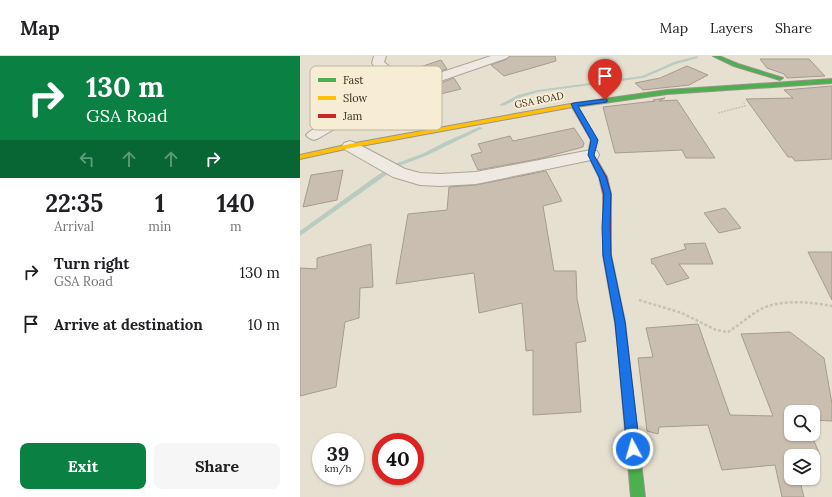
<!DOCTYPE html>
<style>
:root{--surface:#fff;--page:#f6f6f6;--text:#202124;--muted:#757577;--line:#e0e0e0;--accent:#0b8043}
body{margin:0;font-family:Lora,serif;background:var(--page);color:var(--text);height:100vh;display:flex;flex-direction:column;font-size:15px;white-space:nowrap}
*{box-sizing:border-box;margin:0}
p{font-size:13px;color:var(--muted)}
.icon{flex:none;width:22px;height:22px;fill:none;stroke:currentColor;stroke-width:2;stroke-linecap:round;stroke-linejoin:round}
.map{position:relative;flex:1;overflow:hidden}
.sheet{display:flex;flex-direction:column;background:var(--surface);width:300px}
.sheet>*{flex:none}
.top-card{background:#0b8043;color:#fff;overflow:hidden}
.tools{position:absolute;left:484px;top:349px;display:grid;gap:8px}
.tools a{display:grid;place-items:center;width:36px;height:36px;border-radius:8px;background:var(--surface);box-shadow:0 1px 3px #0004;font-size:20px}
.speed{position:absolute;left:12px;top:377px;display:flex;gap:8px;font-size:20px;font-weight:700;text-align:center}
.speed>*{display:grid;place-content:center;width:52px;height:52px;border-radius:50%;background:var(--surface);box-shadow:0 1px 3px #0004;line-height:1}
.speed small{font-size:10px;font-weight:400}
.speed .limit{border:6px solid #d22;background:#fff;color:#111}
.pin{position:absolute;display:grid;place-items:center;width:34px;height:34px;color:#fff;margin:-41px -17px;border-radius:50% 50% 50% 0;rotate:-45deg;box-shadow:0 0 4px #0007}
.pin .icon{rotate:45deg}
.me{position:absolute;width:44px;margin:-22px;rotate:354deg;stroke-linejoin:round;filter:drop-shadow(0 0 3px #0008)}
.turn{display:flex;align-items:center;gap:14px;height:84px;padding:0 20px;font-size:18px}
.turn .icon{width:52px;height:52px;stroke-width:2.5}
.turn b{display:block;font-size:28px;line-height:34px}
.lanes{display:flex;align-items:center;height:38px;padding:0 20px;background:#0003;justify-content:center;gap:20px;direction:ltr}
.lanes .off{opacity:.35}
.eta{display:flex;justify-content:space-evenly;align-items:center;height:68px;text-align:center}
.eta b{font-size:24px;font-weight:700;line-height:28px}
.cta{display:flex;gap:8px;margin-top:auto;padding:8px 20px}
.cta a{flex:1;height:46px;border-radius:8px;background:var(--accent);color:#fff;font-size:16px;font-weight:700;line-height:46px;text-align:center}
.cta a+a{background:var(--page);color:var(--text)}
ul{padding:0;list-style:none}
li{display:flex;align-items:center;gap:12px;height:52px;padding:0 20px}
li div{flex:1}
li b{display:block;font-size:15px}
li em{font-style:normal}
header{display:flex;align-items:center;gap:24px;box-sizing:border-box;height:56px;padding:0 20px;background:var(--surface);border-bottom:1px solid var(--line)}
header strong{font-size:19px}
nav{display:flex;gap:22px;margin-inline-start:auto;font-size:14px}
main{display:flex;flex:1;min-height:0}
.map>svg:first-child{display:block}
</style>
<header>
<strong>Map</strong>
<nav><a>Map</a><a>Layers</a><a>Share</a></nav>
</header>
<main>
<section class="sheet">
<div class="top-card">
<div class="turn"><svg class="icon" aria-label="right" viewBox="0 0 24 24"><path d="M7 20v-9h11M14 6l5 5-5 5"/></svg><div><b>130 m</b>GSA Road</div></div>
<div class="lanes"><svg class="icon off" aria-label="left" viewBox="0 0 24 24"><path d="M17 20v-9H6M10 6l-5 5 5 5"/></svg><svg class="icon off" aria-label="ahead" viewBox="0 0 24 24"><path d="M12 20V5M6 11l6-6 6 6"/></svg><svg class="icon off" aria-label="ahead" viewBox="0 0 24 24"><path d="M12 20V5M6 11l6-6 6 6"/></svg><svg class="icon" aria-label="right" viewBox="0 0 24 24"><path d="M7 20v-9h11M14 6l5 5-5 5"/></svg></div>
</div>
<div class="eta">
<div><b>22:35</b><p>Arrival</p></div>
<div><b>1</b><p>min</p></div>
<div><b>140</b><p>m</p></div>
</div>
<ul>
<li><svg class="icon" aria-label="right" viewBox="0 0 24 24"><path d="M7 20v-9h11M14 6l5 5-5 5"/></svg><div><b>Turn right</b><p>GSA Road</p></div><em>130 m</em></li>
<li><svg class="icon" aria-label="arrive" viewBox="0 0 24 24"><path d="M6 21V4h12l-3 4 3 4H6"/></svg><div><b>Arrive at destination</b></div><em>10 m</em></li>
</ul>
<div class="cta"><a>Exit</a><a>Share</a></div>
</section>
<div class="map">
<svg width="532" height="441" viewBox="0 0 532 441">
<rect width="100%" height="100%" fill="#e6e0d0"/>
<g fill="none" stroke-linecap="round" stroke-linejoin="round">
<g fill="#baccc1" fill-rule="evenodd">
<polygon points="397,0 398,2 376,8 343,22 238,36 222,41 203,50 199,49 218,39 238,34 342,20 374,6"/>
<polygon points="179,71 183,72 128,99 99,110 0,180 0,175 75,121 95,108 124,97 145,86"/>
</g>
</g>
<g fill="#cabeb0" stroke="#a79b8e">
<polygon points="210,0 255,0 256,5 204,20 191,9 207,3"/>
<polygon points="460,3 509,3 525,20 487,22 484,18 467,12"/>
<polygon points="141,4 147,13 118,22 110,20 116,18 111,14"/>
<polygon points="387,10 408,19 389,29 343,34 335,27 360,22"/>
<polygon points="154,22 161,33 100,48 115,59 94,68 74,52"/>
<polygon points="532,30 532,103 495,105 492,101 488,101 446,43 493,42 484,34"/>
<polygon points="365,42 359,45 377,44 415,102 386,102 382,94 315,97 303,51 355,45 353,44"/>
<polygon points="274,72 284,87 283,91 238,103 178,114 171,99 182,96 178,88 210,80 213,85"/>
<polygon points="43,114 37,144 3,151 11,119"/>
<polygon points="246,115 262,145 243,150 254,215 276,215 277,243 286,285 276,287 281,356 233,359 233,294 226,295 222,247 179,257 174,217 96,228 108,158 147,154 149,131 176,129"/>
<polygon points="425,152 441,172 419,177 404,157"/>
<polygon points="405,187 413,208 379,208 389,222 367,229 354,208 352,208 351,203 386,193 384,188"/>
<polygon points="71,188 73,231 60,232 59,262 45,266 36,331 0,340 0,212 17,213 17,202"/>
<polygon points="508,196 532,196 532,244"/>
<polygon points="398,268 430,359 473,360 441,278 490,276 524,302 532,348 532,365 513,364 513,356 491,356 491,378 511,378 520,399 491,400 491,422 499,422 504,441 482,441 475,409 422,414 408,369 359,371 358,378 347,375 338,302 353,301 346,272"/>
</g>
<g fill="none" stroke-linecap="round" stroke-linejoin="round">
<g stroke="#aba598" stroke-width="2">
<g id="street">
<polygon points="74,0 86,0 84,6 97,17 118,24 191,0 209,0 207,2 123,31 72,51 19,82 14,84 9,82 6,79 9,76 62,45 106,28 89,23 74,10 72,7"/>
<polygon points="50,85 56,87 105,113 120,117 140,118 176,116 291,94 297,95 299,99 297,103 291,104 176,128 140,130 120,129 93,121 44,93 42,90 44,87"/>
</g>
</g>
<g stroke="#9b9488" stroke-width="2">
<g id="fast">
<polygon points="413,0 419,0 438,8 483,22 480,24 434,10"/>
<polygon points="532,23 532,27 367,38 276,51 273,49 276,47 367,34"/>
<polygon points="323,288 327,289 328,293 345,441 331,441 318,293 319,289"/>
</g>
</g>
<g stroke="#9b9488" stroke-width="2">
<polygon id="slow" points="276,47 278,48 278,50 50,92 0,103 0,99 50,88"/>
</g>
<g stroke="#9b9488" stroke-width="2">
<polygon id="jam" points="272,48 276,48 297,84 294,99 307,121 311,138 311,199 325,266 328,293 327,297 323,298 319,297 318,293 315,266 303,199 303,138 299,121 288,99 291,84 271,49"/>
</g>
<g stroke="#c7c1b8" stroke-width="1.5" stroke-dasharray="2 1" stroke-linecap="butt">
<polyline points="418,57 445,50 444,47"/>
<polyline points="328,73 347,66"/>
</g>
<polyline stroke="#c7c1b8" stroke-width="2" stroke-dasharray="2.5 1.5" stroke-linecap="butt" points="312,78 331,72"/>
<path stroke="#c7c1b8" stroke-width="2.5" stroke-dasharray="3 2" stroke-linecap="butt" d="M339,244L382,257L416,274L428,276C439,269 450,259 461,253C481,243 511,246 532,250"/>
<use href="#street" fill="#eeeae1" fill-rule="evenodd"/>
<use href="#fast" fill="#4caf50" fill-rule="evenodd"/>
<use href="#slow" fill="#ffc107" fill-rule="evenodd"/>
<use href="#jam" fill="#c62828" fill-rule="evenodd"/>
</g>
<polygon fill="#1a73e8" stroke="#114b97" points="305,43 307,43 307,46 278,50 298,84 294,99 306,121 311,138 310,171 311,199 325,266 340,393 338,398 333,400 329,398 327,393 315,266 303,199 302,171 304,138 299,121 288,99 291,84 271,48 274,47"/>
<g text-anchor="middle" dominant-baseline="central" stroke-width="4" stroke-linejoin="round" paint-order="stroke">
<g font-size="10" fill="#3b2d1f" stroke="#f7edd5">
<text transform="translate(239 44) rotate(-11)">GSA ROAD</text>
</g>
</g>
<rect x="10" y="10" width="132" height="64" rx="6" fill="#f7edd5" stroke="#bfb39e" stroke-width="1"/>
<rect x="18" y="22" width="18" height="4" fill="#4caf50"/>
<rect x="18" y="40" width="18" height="4" fill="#ffc107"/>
<rect x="18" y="58" width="18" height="4" fill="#c62828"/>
<g font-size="11" fill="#3b2d1f">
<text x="43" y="28">Fast</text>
<text x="43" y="46">Slow</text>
<text x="43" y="64">Jam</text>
</g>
</svg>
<div class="tools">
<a><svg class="icon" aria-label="search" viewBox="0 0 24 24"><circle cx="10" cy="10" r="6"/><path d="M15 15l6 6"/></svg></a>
<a><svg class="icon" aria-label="layers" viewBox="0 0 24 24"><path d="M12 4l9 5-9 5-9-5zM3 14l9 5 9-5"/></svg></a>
</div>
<div class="speed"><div>39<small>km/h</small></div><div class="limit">40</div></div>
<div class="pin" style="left:305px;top:44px;background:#d93025"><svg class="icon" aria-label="arrive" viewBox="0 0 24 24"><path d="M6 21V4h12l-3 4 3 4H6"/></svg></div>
<svg class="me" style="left:333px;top:393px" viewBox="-20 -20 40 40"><circle r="17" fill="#1a73e8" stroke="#fff" stroke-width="3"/><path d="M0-11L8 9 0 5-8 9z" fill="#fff"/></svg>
</div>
</main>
